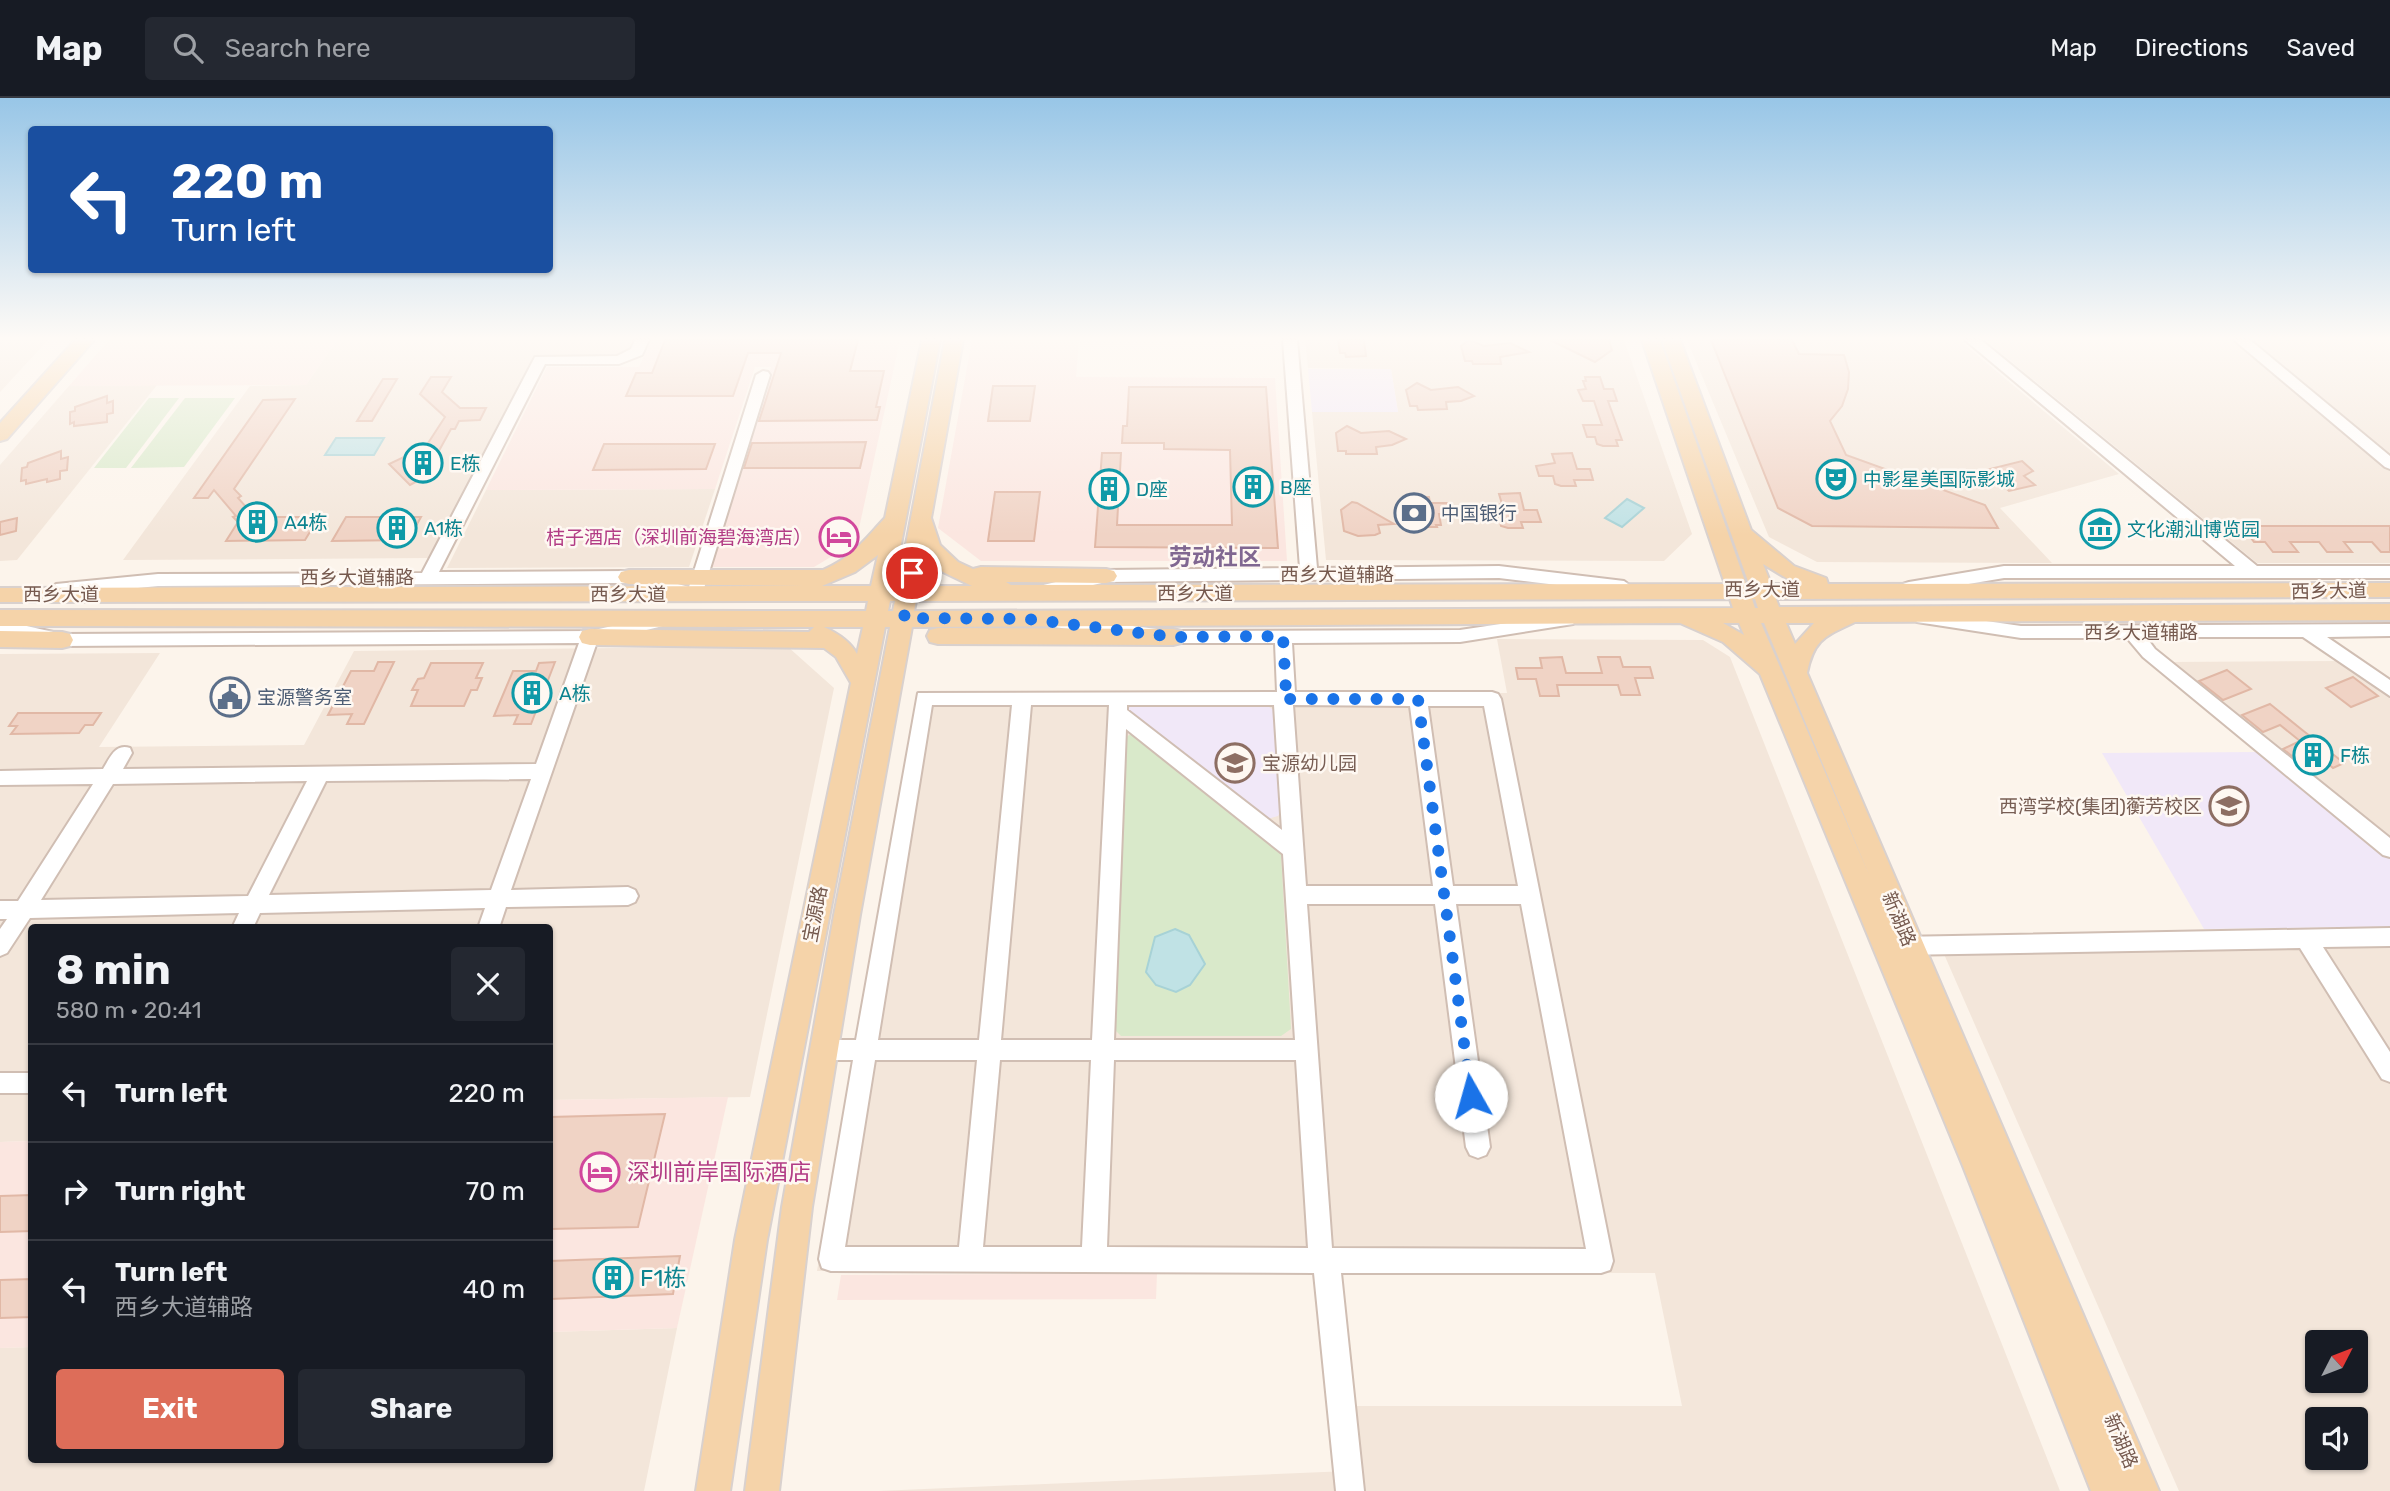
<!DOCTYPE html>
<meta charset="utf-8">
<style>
:root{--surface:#171b24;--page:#242831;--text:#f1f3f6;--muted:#9ea1a6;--line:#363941;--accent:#dd6d59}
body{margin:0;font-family:Rubik,"Noto Sans SC",sans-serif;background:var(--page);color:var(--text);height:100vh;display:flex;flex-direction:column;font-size:26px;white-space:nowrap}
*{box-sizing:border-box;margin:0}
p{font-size:23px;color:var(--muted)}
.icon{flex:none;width:38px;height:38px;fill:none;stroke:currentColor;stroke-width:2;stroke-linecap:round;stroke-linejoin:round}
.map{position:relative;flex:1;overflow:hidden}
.sheet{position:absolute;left:28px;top:826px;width:525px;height:539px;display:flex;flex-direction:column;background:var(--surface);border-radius:7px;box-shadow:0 2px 5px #0004}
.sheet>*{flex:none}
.banner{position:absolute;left:28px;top:28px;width:525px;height:147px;border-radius:7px;box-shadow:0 2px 5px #0004;background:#1a4fa0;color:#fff;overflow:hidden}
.needle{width:46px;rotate:48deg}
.controls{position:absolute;left:2305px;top:1232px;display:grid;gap:14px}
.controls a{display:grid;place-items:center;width:63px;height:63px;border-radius:7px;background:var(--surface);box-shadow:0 2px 5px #0004;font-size:35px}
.pin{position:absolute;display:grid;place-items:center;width:60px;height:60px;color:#fff;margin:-30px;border:4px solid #fff;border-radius:50%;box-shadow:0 2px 7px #0007}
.me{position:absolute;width:77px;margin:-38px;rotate:353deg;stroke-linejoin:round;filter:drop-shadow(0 0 5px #0008)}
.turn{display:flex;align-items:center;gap:24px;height:147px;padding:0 28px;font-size:32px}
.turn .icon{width:91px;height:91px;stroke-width:2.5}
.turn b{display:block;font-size:49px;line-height:60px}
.round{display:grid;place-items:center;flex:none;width:74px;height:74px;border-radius:7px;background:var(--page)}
.headline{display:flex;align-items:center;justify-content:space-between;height:119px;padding:0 28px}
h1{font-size:42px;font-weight:700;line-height:52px}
.action{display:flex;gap:14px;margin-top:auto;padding:14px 28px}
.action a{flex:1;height:80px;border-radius:7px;background:var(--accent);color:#fff;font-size:28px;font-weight:700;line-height:80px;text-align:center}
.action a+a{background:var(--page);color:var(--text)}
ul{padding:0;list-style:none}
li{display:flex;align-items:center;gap:21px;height:98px;padding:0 28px;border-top:2px solid var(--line)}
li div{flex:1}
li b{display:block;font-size:26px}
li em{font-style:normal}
header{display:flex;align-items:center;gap:42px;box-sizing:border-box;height:98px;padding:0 35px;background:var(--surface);border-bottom:2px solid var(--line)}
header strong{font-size:33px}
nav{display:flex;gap:38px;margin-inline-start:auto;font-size:24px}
.search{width:490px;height:63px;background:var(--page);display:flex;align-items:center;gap:18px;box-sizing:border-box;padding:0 24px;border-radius:7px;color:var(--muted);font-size:26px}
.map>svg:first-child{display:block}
</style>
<header>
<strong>Map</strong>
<div class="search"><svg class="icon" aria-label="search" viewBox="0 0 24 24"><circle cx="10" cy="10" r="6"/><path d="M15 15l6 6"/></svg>Search here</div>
<nav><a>Map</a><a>Directions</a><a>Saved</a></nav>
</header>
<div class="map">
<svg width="2390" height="1393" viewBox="0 0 2390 1393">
<rect width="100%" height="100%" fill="#fcf4eb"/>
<g fill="#f3e6da" fill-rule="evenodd">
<polygon points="0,242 48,242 0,294"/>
<polygon points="337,242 633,242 628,254 620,258 533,258 429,460 123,462 250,288 306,287"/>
<polygon points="1305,242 1624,242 1692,436 1664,463 1326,462 1312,314 1398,314 1391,271 1308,270"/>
<polygon points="1687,242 1959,242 2119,376 2000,410 2052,465 1817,464 1769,439"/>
<polygon points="1985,242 2234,242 2390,371 2390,465 2257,465"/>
<polygon points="2247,242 2390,242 2390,360"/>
<polygon points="157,287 17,462 0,463 0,367 69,288"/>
<polygon points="715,391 689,469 447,470 486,392"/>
<polygon points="1497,541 1703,542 1730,559 2060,1393 878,1393 1348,1373 1342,1308 1682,1308 1655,1175 817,1173 917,595 1507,595"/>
<polygon points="787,548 834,590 750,999 550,1002 550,830 32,830 31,1043 0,1044 0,556 160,555 99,649 304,647 354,553"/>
<polygon points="2344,563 2390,594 2390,744 2170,564"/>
<path d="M2390,839V1393H2179L1940,847ZM2317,1244H2356V1283H2317ZM2317,1321H2356V1360H2317Z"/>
<polygon points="677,1230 644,1393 0,1393 0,1250 31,1249 32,1362 550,1362 550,1234"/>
</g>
<g fill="#fbe6e0">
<polygon points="109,242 337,242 306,287 69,288"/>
<polygon points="651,242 900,242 856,444 814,469 707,469 771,269 755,269 715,391 486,392 547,269 639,269"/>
<polygon points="972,242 1079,242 1076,279 1275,280 1287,463 981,463 938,430"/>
<polygon points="728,999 677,1230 550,1234 550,1002"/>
<polygon points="31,1043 31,1249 0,1250 0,1044"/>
<polygon points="1157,1175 1156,1201 837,1202 841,1177"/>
</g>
<g fill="#f1e8f8">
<polygon points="1308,271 1391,271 1398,314 1312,314"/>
<polygon points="1262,604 1275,613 1280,714 1278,718 1267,721 1127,613 1132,606"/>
<polygon points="2259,654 2390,760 2390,829 2204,831 2102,655"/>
</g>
<g fill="#d9e9ca">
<polygon points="149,300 179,300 126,370 94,370"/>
<polygon points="185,300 235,300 184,369 131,370"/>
<polygon points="1131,636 1278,750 1281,757 1291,931 1281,938 1121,938 1114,931 1124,640"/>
</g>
<g fill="#c0e2e5" stroke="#a7d2d6" stroke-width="2">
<polygon points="336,340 384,340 374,357 325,357"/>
<polygon points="1627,401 1644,410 1622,429 1605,420"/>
<polygon points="1175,831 1189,837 1205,866 1190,887 1176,894 1156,887 1146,874 1155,839"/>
</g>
<g fill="#f0d3c5" stroke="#e1b8a6" stroke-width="2">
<polygon points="665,242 858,242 850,273 884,273 876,309 880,309 877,322 759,323 781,255 748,255 733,298 626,298 636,275 652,275"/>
<polygon points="1338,242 1364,242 1366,258 1346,259 1345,255 1340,255"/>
<polygon points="1469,242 1484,248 1510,245 1529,254 1500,259 1501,266 1473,266 1472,263 1465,263 1461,248"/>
<polygon points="1550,242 1609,242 1612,252 1595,264"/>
<polygon points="1711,242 1792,242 1799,256 1844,257 1849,274 1848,291 1842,308 1830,323 1846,357 1985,407 1998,430 1812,428 1778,410"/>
<polygon points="431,279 451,279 442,294 460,310 486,310 480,322 459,323 455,331 451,331 430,369 415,369 425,379 410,387 389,366 404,359 409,364 419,359 445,319 420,296"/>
<polygon points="1585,279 1600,279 1604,291 1613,291 1617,303 1608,303 1622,342 1616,342 1618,348 1603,348 1597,346 1595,339 1587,339 1583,327 1602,327 1594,303 1583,303 1578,292 1586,291 1583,283 1586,283"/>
<polygon points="383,281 397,281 372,323 357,323"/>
<polygon points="1417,285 1431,292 1458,289 1474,298 1461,303 1446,304 1447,311 1418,312 1417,308 1410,308 1406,292"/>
<polygon points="993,288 1035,288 1030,323 988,323"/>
<polygon points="1129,289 1266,289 1278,450 1095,449 1102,355 1121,355 1117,427 1232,427 1230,352 1164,351 1164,345 1122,345 1123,328 1127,328"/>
<polygon points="107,298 107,305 113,303 113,315 107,316 107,324 74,328 74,324 70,326 70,314 75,313 75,309"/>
<polygon points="295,301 234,391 241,398 238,400 255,419 319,419 305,442 226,443 238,424 233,419 236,418 214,392 208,400 194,400 263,302"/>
<polygon points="1347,328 1361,335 1389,333 1406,341 1392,347 1376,349 1377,356 1346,356 1346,353 1338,353 1336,335"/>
<polygon points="866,344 860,370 744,370 752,345"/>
<polygon points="604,346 715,346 706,371 593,372"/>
<polygon points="61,353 61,361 68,359 67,372 60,373 60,381 47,384 47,381 26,386 26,382 21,383 22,370 27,369 28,365"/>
<polygon points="1572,355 1577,371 1590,371 1593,382 1574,382 1576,388 1561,388 1555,386 1553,378 1539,378 1536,368 1555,365 1552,356"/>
<polygon points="2022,363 2033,373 2024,378 2035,387 2009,393 1986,372"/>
<polygon points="995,394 1040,394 1034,443 988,443"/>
<polygon points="1520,395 1524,412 1537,412 1541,424 1521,424 1523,430 1508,430 1501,428 1499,420 1485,420 1482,409 1502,406 1499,396"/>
<polygon points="1414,399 1429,399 1430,405 1449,405 1452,416 1439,416 1441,427 1436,427 1437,429 1420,429 1420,426 1413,426 1409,401 1415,401"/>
<polygon points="1352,404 1357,405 1394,426 1378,427 1380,435 1375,437 1358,438 1344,433 1341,412"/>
<polygon points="346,419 421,419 408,442 332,443"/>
<polygon points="17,420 16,433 0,437 0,424"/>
<polygon points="2249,428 2390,428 2390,454 2381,454 2372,444 2344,444 2352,454 2327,454 2319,444 2290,444 2298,454 2273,454 2265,444 2254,444 2246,433 2253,433"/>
<polygon points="1562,559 1566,575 1602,575 1598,559 1620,559 1623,569 1650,569 1653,580 1635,580 1640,597 1621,597 1618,587 1557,587 1559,598 1540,598 1536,581 1518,581 1516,570 1542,570 1540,560"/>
<polygon points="378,564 394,564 364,626 347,626 352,616 328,617 351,573 374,573"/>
<polygon points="555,564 531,626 514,626 518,617 494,618 513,573 536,573 539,565"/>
<polygon points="431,565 483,565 476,580 482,580 477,592 471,592 464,608 411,608 418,592 412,592 418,581 424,580"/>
<polygon points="2227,572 2251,591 2223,602 2199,583"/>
<polygon points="2353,579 2378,598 2351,609 2326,590"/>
<polygon points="2270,606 2301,631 2344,665 2333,670 2326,664 2308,671 2283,651 2300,643 2280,627 2263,634 2242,617"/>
<polygon points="18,615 101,615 93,627 85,627 79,635 11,636 17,628 9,628"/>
<polygon points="665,1016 638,1129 550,1131 550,1019"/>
<polygon points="32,1097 32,1133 0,1134 0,1098"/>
<polygon points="680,1158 673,1196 550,1201 550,1163"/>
<polygon points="32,1181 32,1219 0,1220 0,1182"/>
</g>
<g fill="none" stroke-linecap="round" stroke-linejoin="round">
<g stroke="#d0beb3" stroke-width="4">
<g id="minor">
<polygon points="635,242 649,242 642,257 619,266 545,266 439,474 629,473 689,489 756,277 763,273 768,274 770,277 701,500 695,502 629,485 158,488 56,498 48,492 56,486 158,476 422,475 535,259 617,258 631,251"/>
<polygon points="1283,242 1297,242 1317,470 1499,468 1624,483 1632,489 1630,493 1624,495 1499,480 1106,484 1041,499 1035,497 1033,493 1035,489 1106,472 1300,470"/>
<polygon points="1965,242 1981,242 2257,468 2390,468 2390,480 2004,480 1909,496 1903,494 1901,490 1903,486 1909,484 2004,468 2235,468"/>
<polygon points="2234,242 2250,242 2390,358 2390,371 2385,369"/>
<polygon points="1923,514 2021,528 2390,526 2390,538 2327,539 2390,582 2390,598 2303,539 2146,539 2155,551 2390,740 2390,759 2383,757 2143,559 2127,540 2021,540 1917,524 1914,520"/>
<path d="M1567,516L1576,522L1573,526L1460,544L1292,545L1295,594H1492L1498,596L1501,601L1613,1163L1610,1172L1601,1175H1341L1364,1393H1336L1314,1175L831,1173L822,1170L819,1161L853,962H824L816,959L813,952L816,945L824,942H856L918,595L1277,594L1275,545H1173L1054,529L1051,525L1060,519L1173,533L1460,532ZM932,607H1012L979,942H878ZM1031,607H1109L1092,942H1001ZM1127,607H1274L1282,732L1127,612ZM1293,607L1410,608L1433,788H1306ZM1428,608H1484L1518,788H1453ZM1126,631L1283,756L1295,942H1114ZM1307,806H1435L1466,1049L1470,1057L1478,1060L1486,1057L1490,1049L1456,806H1521L1586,1151L1332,1150ZM875,962H977L959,1149H845ZM1000,962H1091L1082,1149H983ZM1114,962H1296L1308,1150L1107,1149Z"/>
<path d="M661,517L670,523L667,527L597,544L511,792L628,789L635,792L638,798L635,804L628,807L506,809L499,830H478L485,810L260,815L253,830H232L239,815L30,820L7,855L0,858V831L7,821H0V803H18L93,686L0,687V673L103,671C110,660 115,645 130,650L132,655L123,671L536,666L579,545L62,548L0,534V522L62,536L590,533ZM531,681L491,792L269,797L326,683ZM307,683L248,798L41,802L113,686Z"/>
<polygon points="2390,830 2390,848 2323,849 2390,954 2390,984 2382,981 2300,850 1898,857 1891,854 1888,848 1891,842 1898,839"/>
<rect x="0" y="975" width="32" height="20"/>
</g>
</g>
<g stroke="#d9d1ce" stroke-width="4">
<g id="major">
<polygon points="75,242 94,242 7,341 0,343 0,325"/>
<path d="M922,242H940L893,488H898L945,242H963L931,420L940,447L958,464L973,471L981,469L1106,471L1114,473L1117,478L1114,483L1106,485L1006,484L1011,487L1725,486L1642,242H1660L1746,486H1749L1662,242H1680L1751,432L1794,468L1826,480L1828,486L2390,485V499L1776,501L1779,509L2390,506V522L1855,524C1826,538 1814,540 1807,575L2159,1393H2091L1963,1068L1760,576L1723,544L1680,525L912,529L860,817L812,1109L779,1393H745L782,1109L834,817L890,529H885L767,1142L730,1393H696L735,1142L851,585L836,559L824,550L590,547L582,545L579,539L582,533L590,531L809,534L814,529L0,528V512L866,513L868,503L0,504V490L805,488L629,486L621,484L618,479L621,474L629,472H823C853,459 864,442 885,420ZM925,456L943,474L972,488H919ZM878,457L871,488H822L855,474ZM1763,466L1796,486H1771ZM1730,501L1733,510L914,513L916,503ZM1752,501H1755L1758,510H1755ZM890,503H895L893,513H888ZM1723,525H1739L1744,537ZM1761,525H1764L1870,779ZM1786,525H1814L1795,546ZM824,529H863L857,556C850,543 837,535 824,529Z"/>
<polygon points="938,530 1173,531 1181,533 1184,539 1181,545 1173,547 938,546 930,544 927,538 930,532"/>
<polygon points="0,533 62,534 70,536 73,542 70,548 62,550 0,549"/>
</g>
</g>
<use href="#minor" fill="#fff" fill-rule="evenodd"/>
<use href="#major" fill="#f5d3a9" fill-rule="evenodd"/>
</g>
<linearGradient id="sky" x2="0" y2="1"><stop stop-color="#98c6e7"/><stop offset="0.55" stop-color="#fefaf6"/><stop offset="1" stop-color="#fefaf6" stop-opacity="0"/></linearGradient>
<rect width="2390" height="437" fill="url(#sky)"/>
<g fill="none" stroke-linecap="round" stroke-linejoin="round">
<polyline stroke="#1a73e8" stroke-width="12" stroke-dasharray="0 21.6" points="912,475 904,520 1028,521 1173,539 1283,538 1286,595 1283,601 1418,601 1471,998"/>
</g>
<defs>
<g id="building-ring" transform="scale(2.0125)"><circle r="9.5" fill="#fef8f2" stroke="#0f9aa8" stroke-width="1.5"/><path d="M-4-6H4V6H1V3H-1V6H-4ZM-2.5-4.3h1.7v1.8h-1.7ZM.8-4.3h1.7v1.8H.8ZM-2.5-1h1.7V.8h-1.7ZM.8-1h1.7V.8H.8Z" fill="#0f9aa8"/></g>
<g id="theatre-ring" transform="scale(2.0125)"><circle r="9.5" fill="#fef8f2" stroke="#0f9aa8" stroke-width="1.5"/><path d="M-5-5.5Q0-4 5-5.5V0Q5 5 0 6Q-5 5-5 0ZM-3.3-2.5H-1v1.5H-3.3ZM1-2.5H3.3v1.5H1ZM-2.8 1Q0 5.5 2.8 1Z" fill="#0f9aa8"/></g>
<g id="bank-ring" transform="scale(2.0125)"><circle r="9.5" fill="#fef8f2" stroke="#5c6f8a" stroke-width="1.5"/><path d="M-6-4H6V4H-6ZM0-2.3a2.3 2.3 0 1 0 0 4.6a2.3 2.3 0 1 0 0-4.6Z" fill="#5c6f8a"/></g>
<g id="museum-ring" transform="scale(2.0125)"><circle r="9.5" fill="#fef8f2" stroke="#0f9aa8" stroke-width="1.5"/><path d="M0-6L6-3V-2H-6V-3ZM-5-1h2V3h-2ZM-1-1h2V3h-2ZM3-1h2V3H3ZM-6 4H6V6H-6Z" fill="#0f9aa8"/></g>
<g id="hotel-ring" transform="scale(2.0125)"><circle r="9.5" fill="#fef8f2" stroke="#d1479c" stroke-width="1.5"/><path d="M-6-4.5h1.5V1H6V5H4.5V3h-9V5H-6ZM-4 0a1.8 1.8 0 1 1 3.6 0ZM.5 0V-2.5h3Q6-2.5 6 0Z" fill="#d1479c"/></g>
<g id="civic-ring" transform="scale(2.0125)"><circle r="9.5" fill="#fef8f2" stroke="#5c6f8a" stroke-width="1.5"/><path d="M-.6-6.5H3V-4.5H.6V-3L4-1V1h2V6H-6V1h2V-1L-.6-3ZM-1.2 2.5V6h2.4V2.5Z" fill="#5c6f8a"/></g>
<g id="school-ring" transform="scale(2.0125)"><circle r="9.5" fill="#fef8f2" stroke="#8d6e63" stroke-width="1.5"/><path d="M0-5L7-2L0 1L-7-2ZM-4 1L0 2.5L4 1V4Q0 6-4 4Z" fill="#8d6e63"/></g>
</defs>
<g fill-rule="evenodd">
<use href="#building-ring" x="423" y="365"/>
<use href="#theatre-ring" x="1836" y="381"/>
<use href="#building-ring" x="1253" y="389"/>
<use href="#building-ring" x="1109" y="391"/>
<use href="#bank-ring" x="1414" y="415"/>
<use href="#building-ring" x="257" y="424"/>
<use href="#building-ring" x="397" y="430"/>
<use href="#museum-ring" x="2100" y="431"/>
<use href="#hotel-ring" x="839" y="439"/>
<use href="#building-ring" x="532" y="595"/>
<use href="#civic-ring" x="230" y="599"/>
<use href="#building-ring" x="2313" y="657"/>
<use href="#school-ring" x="1235" y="665"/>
<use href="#school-ring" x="2229" y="708"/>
<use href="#hotel-ring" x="600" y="1074"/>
<use href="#building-ring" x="613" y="1180"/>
</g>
<g text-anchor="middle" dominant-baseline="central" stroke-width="5" stroke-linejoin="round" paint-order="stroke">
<g font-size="19" fill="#0d838f" stroke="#fef8f2" text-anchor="start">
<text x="450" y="365">E栋</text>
<text x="1863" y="381">中影星美国际影城</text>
<text x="1280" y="389">B座</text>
<text x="1136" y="391">D座</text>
<text x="284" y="424">A4栋</text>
<text x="424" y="430">A1栋</text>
<text x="2127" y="431">文化潮汕博览园</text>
<text x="559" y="595">A栋</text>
<text x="2340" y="657">F栋</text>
</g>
<g font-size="19" fill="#4e5e75" stroke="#fef8f2" text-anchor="start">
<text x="1441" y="415">中国银行</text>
<text x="257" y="599">宝源警务室</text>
</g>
<g font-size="19" fill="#b23c85" stroke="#fef8f2" text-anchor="end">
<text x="812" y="439">桔子酒店（深圳前海碧海湾店）</text>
</g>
<g font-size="19" fill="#765a4f" stroke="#fef8f2">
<text x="1337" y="476">西乡大道辅路</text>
<text x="357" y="479">西乡大道辅路</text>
<text x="1762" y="491">西乡大道</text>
<text transform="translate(2329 493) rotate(-1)">西乡大道</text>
<text x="1195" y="495">西乡大道</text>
<text x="61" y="496">西乡大道</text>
<text x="628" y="496">西乡大道</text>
<text x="2141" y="534">西乡大道辅路</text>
<text transform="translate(815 816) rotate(-79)">宝源路</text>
<text transform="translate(1899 821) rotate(67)">新湖路</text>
<text transform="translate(2121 1343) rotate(67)">新湖路</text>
</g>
<g font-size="19" fill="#785e54" stroke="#fef8f2" text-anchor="start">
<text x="1262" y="665">宝源幼儿园</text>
<text x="2202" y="708" text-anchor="end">西湾学校(集团)蘅芳校区</text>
</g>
<g font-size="23" font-weight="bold" fill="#806791" stroke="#fef8f2">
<text x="1215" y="459">劳动社区</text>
</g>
<g font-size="23" fill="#b23c85" stroke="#fef8f2" text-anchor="start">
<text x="627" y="1074">深圳前岸国际酒店</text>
</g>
<g font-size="23" fill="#0d838f" stroke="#fef8f2" text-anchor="start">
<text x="640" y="1180">F1栋</text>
</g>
</g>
</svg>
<div class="controls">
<a><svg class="needle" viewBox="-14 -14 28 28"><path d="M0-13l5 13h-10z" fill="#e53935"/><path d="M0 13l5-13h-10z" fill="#9ea1a6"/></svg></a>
<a><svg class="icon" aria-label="sound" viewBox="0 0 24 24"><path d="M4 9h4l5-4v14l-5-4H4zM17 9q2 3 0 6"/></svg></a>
</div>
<div class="pin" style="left:912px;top:475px;background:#d93025"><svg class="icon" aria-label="arrive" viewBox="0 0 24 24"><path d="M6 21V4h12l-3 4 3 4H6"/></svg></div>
<svg class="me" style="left:1471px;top:998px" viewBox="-20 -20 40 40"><circle r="19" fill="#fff"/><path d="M0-13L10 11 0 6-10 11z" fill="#1a73e8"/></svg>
<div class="banner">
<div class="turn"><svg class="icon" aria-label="left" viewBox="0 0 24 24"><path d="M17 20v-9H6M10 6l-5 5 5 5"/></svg><div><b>220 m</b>Turn left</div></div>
</div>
<section class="sheet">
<div class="headline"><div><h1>8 min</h1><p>580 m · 20:41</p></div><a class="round"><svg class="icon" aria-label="close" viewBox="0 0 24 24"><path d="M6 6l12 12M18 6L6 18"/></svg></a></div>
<ul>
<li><svg class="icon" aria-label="left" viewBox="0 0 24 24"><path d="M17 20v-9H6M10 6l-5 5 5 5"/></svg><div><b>Turn left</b></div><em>220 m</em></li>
<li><svg class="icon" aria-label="right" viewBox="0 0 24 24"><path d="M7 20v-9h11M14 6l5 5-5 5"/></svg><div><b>Turn right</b></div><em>70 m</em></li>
<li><svg class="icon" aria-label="left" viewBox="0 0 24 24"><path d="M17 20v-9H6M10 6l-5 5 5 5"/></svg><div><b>Turn left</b><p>西乡大道辅路</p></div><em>40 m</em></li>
</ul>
<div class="action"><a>Exit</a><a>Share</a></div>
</section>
</div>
